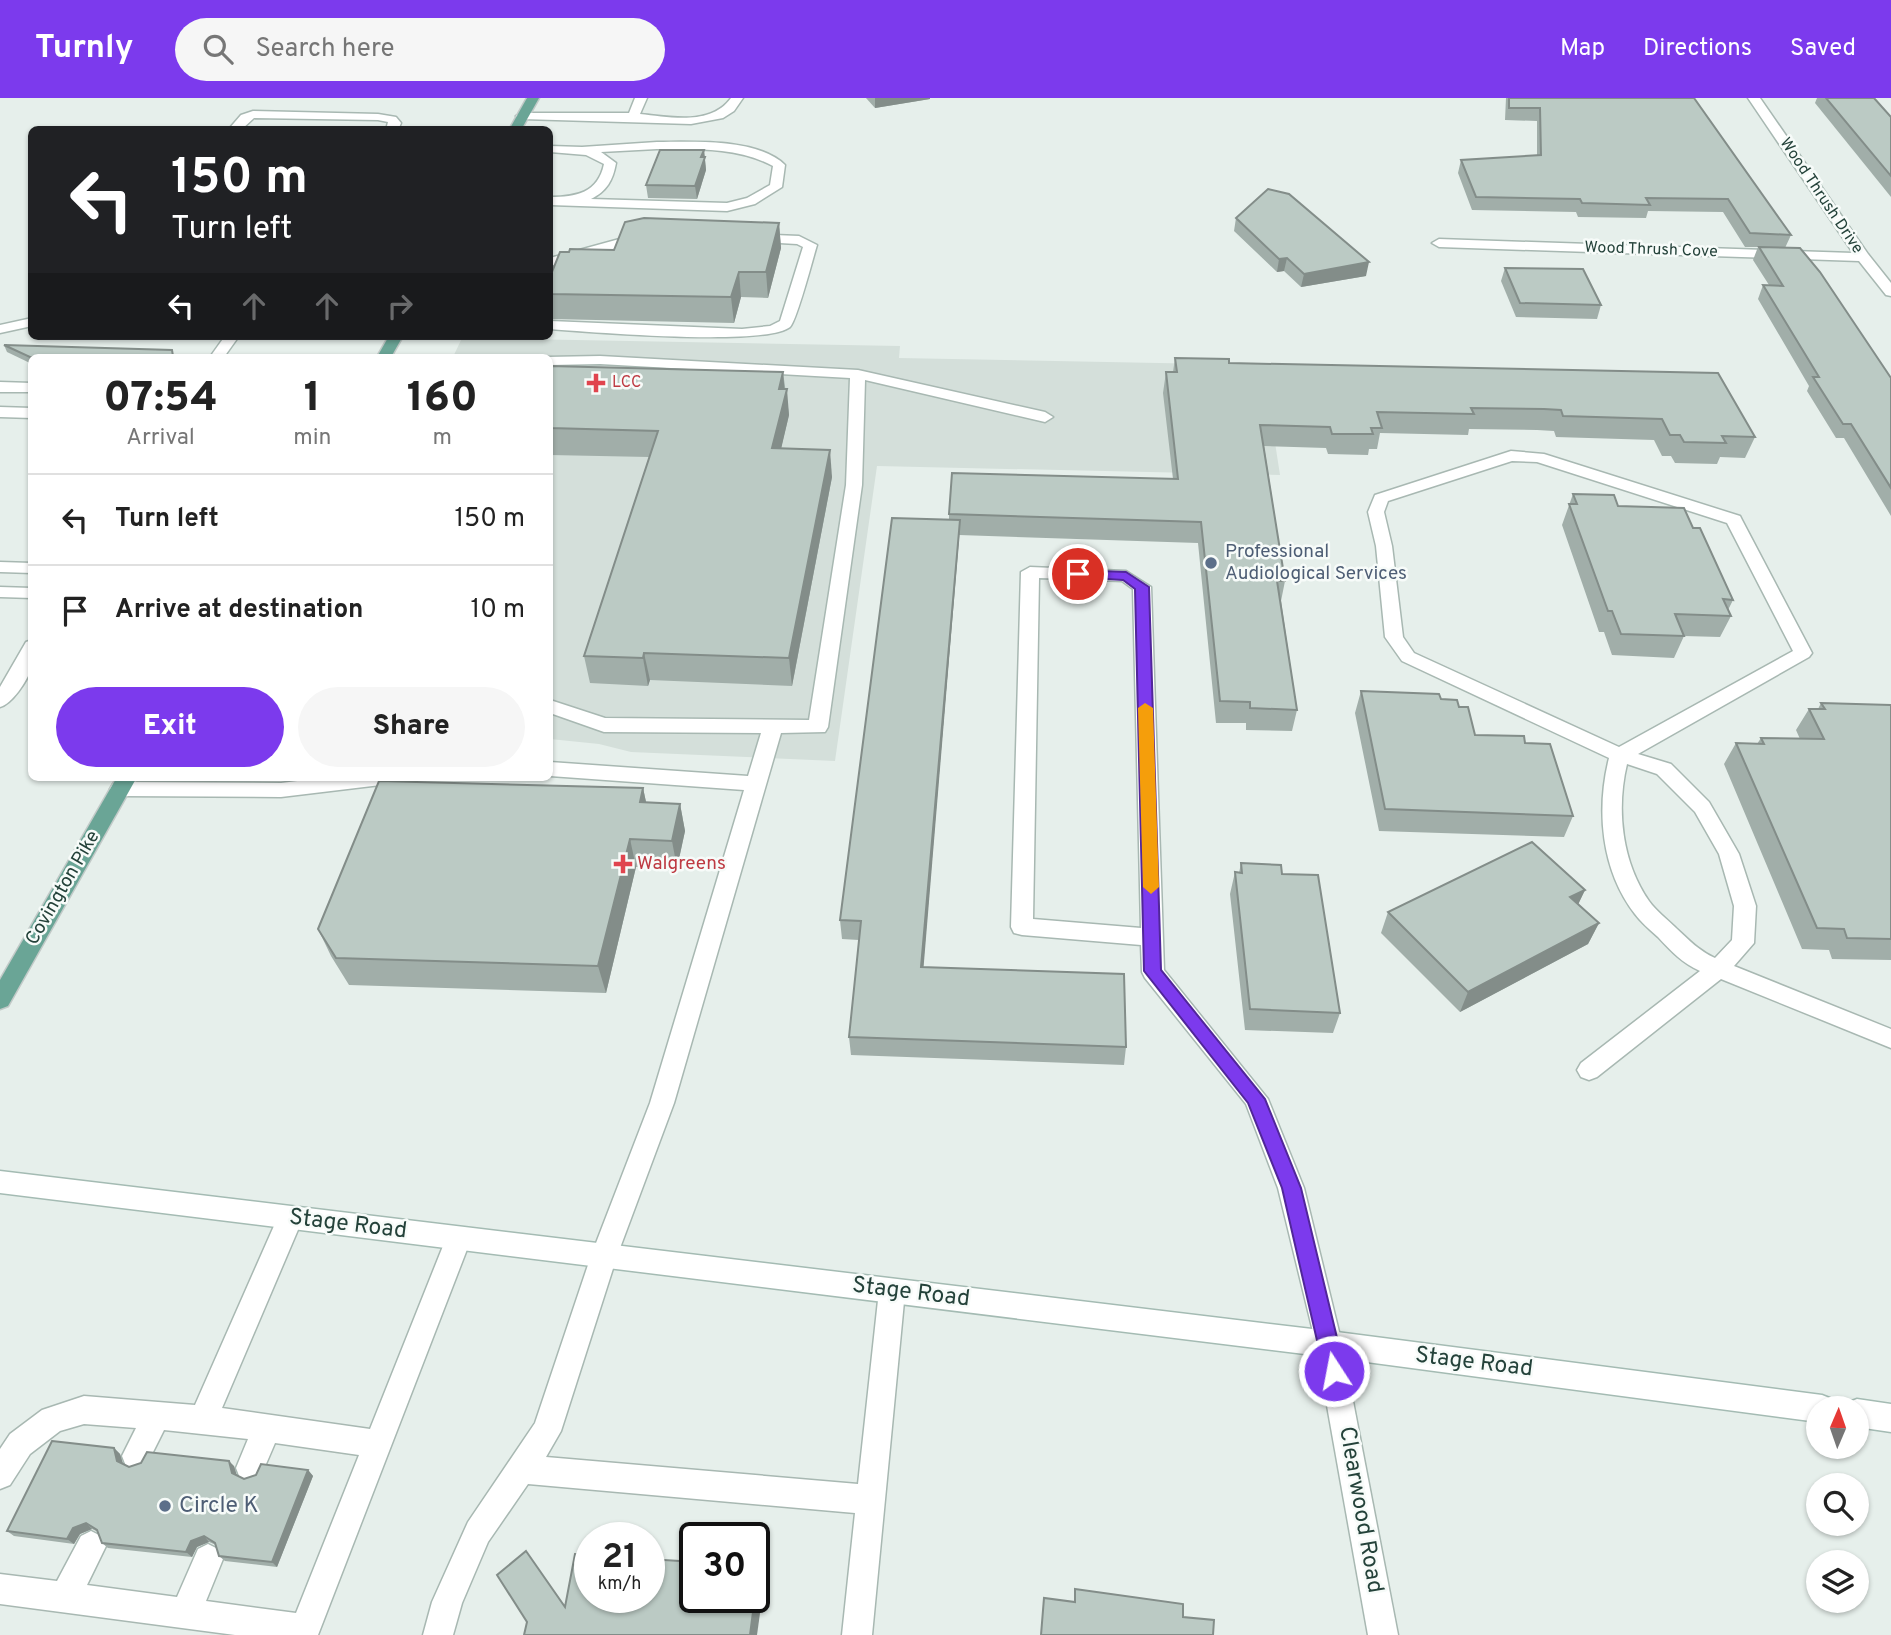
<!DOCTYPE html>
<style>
:root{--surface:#fff;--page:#f6f6f6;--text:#222;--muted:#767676;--line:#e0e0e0;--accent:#7c3aed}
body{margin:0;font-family:Overpass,sans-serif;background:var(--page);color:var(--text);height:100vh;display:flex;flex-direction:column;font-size:26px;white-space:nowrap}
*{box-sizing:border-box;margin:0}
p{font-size:23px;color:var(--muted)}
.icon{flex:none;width:38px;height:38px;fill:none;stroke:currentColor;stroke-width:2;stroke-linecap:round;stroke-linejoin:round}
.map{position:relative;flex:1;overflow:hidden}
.panel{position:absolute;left:28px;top:256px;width:525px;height:427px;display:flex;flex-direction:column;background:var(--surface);border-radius:10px;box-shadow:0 2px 5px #0004}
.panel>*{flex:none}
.banner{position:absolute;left:28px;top:28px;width:525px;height:214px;border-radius:10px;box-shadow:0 2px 5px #0004;background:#202124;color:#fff;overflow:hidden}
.needle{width:46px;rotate:2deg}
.fabs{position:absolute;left:1806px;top:1298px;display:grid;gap:14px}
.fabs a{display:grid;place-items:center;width:63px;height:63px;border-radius:50%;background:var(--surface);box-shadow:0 2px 5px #0004;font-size:35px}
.speed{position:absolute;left:574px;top:1424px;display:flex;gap:14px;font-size:35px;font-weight:700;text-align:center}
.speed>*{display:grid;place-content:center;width:91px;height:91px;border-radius:50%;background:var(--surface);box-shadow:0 2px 5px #0004;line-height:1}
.speed small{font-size:18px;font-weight:400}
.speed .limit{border:4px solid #111;border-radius:10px;background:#fff;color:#111}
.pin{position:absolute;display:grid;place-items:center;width:60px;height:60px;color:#fff;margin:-30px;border:4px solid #fff;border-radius:50%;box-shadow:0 2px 7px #0007}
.me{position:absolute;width:77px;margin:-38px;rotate:349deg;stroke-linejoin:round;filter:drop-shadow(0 0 5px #0008)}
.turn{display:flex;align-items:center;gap:24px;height:147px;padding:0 28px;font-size:32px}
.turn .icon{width:91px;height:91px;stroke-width:2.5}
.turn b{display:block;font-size:49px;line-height:60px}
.lanes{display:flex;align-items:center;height:66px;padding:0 28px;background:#0003;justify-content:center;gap:35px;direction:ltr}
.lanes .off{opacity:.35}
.eta{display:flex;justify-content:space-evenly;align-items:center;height:119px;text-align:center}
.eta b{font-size:42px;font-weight:800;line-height:49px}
.cta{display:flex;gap:14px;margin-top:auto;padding:14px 28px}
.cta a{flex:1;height:80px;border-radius:42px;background:var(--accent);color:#fff;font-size:28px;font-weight:800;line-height:80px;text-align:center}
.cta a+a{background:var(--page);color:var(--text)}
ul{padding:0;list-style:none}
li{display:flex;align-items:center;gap:21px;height:91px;padding:0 28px;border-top:2px solid var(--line)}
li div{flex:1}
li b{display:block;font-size:26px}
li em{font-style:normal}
header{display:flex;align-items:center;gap:42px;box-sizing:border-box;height:98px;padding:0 35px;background:var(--accent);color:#fff}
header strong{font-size:33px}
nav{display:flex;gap:38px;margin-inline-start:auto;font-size:24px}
.search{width:490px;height:63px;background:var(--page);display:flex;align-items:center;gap:18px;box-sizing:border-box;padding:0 24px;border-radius:38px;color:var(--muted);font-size:26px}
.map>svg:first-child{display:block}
</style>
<header>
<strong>Turnly</strong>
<div class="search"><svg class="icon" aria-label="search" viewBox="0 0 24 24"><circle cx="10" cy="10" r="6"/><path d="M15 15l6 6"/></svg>Search here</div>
<nav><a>Map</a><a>Directions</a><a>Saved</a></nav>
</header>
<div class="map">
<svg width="1891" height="1537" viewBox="0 0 1891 1537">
<rect width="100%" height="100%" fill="#e6efeb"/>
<polygon fill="#d4dfda" points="462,240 900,248 899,260 1263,267 1280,377 877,368 835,663 631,654 599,646 550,641 550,259 453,259"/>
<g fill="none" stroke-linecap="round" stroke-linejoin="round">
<g stroke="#a8b8b2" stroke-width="3">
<g id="lane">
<path d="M635,0H647L640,16C670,19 711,28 731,0H743L734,13L723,20L691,26L522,21L516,18L522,15H629Z"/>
<polygon points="253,13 378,16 396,19 401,25 398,32 386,32 388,24 378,22 254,20 241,32 228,32 241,17"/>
<path d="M657,44C693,44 758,40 785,67L782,89L755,106L727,113L550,107V99C576,99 598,95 604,66L586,57L550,54V48L582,49ZM657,51C696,51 738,49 773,68L770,87L747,100L727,105L591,101C607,93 613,82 616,65L601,54Z"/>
<polygon points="645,134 650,135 650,141 550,168 550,160"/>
<path d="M751,136L799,138L817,147C813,160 797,222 790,229C765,249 590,234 550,231V223L742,231L770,228L780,223L803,149L797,146L746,143V137Z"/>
<polygon points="32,220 32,228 0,235 0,227"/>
<polygon points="225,238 239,238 224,259 210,259"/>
<polygon points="600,258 858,272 1045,314 1053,319 1045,324 865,282 862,387 828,629 825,634 781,635 674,1005 617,1158 561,1333 546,1359 858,1386 879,1193 883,1184 892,1181 901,1184 905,1193 872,1537 842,1537 855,1415 528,1386 488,1444 462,1505 453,1537 423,1537 432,1504 468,1424 535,1325 591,1158 650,1005 744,692 550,678 550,664 748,678 761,635 604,634 550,615 550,602 605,620 809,622 846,387 850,280 600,266 550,267 548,259"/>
<polygon points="0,284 32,285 32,294 0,294"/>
<polygon points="0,309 32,310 32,320 0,319"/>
<path d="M1511,353L1544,356L1740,418L1742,422L1812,555L1809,559L1638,656L1671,666L1709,704L1739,756L1756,808L1754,845L1734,868L1891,931V950L1721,881L1597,979L1589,982L1581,979L1577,972L1581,965L1700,873C1682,865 1671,853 1658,839C1650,832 1641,824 1635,816C1601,772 1596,712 1609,660L1402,563L1385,539L1376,448L1368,414L1375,397ZM1512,363L1537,364L1727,425L1793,553L1619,649L1414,555L1403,539L1392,448L1384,414L1388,403ZM1627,666L1657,676L1695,714L1719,756L1734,808L1732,842L1715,860C1699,853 1689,842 1676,830C1668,822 1656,813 1649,803C1622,764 1616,712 1627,666Z"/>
<polygon points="0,464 32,465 32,475 0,474"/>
<path d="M1030,469L1126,473L1151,489L1164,872L1268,1001L1304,1090L1342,1246L1339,1255L1329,1259L1319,1255L1316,1246L1278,1090L1246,1006L1145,880L1142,874L1141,847L1022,837L1014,835L1011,829L1021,474ZM1039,480L1122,483L1133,491L1141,830L1033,821Z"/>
<polygon points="0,489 32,490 32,500 0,499"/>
<path d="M32,542C32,551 33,562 31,571C27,583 12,606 0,609V589L26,544Z"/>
<polygon points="330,679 399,679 396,684 389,686 281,699 120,698 113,696 110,691 113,686 120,684 281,685"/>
<polygon points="290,1109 299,1112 303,1120 222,1310 370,1331 449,1133 458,1129 467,1133 471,1141 318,1537 235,1537 0,1506 0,1476 57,1483 81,1438 91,1433 101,1438 106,1448 87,1487 177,1499 198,1451 208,1446 218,1451 223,1461 206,1503 296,1515 359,1357 275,1345 260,1380 250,1384 240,1380 236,1370 248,1341 164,1332 146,1368 136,1372 126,1368 122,1358 136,1330 84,1326 60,1333 30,1356 10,1387 0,1391 0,1351 10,1336 42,1312 84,1298 195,1307 281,1112"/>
</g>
</g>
<g stroke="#a8b8b2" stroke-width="3">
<g id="street">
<polygon points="1748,0 1760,0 1868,156 1891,185 1891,198 1886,197 1859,163 1439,149 1432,145 1439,141 1853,155"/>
<polygon points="1329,1233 1339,1237 1342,1246 1398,1537 1368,1537 1316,1246 1319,1237"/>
</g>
</g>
<g stroke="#a4bbb3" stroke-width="3">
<g id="secondary">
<polygon points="0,1073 1329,1233 1822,1297 1832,1301 1836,1311 1818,1311 1818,1324 1329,1259 0,1095"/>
<polygon points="1857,1301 1891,1306 1891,1334 1857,1329 1857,1311 1845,1311 1847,1305"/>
</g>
</g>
<g stroke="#c2cac8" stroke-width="3">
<g id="primary">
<polygon points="527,0 539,0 521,32 509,32"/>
<polygon points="389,238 403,238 391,259 377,259"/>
<polygon points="117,679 137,679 8,908 0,911 0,882"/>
</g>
</g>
<use href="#lane" fill="#fff" fill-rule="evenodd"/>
<use href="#street" fill="#fff" fill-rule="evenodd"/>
<use href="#secondary" fill="#fff" fill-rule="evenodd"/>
<use href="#primary" fill="#6aa596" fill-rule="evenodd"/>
</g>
<g fill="#a1aea9">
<polygon points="866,0 930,0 930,1 875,10"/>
<polygon points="1506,0 1694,0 1791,137 1785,150 1891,280 1891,418 1844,340 1836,340 1807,293 1809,288 1758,201 1763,187 1769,187 1753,162 1758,149 1745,149 1723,114 1648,113 1646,120 1578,119 1576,114 1472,112 1458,75 1461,62 1537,57 1537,23 1505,22"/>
<polygon points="1817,0 1874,0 1891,19 1891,99 1815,5"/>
<polygon points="704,52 706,72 697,101 648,100 646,87"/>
<polygon points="1236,120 1366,178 1301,189 1284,173 1277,174 1234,133"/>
<polygon points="779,125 781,150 768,200 741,199 734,225 550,221 550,179 614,152"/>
<polygon points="1505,170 1601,207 1597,221 1516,219 1501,183"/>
<polygon points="4,247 32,259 32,266 7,254"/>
<polygon points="1175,260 1229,265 1718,275 1755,339 1745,360 1720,359 1717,366 1675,365 1671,358 1662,358 1654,342 1556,339 1554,333 1537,332 1469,331 1468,337 1380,335 1377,351 1369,351 1368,357 1328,356 1326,350 1264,348 1285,483 1281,503 1297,612 1292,633 1246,632 1246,625 1216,625 1198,445 959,437 923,869 1126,949 1124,967 851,957 849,939 859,842 842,841 840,822 949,421 949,416 1173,381 1163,295 1166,274 1173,274"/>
<polygon points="550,268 783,274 789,317 781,350 832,379 792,588 650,582 648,588 590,585 584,558 649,359 550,357"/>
<polygon points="1573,396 1618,408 1693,430 1733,502 1728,512 1731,518 1720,539 1684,538 1674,560 1612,557 1604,534 1599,534 1562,427"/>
<polygon points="1361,593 1441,601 1459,609 1475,637 1525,645 1573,718 1564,739 1379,733 1355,615"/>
<polygon points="1821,605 1891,607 1891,862 1832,861 1829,852 1802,851 1724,666 1736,645 1757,646 1761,640 1800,641 1796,632 1809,611 1818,611"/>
<polygon points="643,690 646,704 680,706 685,733 677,770 636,769 606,895 349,887 331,858 318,831"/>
<polygon points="1241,765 1282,776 1340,915 1333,935 1245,932 1230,796 1235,774 1239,775"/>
<polygon points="1585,792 1578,806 1599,825 1588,846 1460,914 1381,835 1388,814"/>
<polygon points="114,1350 120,1356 123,1366 129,1369 234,1368 236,1377 244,1381 308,1372 313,1378 277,1469 225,1463 219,1458 216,1447 209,1444 197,1449 192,1459 108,1450 102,1445 98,1434 92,1431 80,1436 74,1446 14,1438 7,1433"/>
</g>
<g fill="#838d89">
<polygon points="875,0 930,0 930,1 875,10"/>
<polygon points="704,52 706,72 697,101 695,88 701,59"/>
<polygon points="779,125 781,150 768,200 766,174"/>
<polygon points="1287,160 1284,173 1277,174 1279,161"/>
<polygon points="1369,164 1366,178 1301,189 1304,176"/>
<polygon points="739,174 741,199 734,225 731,199"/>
<polygon points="783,274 785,297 787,291 789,317 775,377 772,350 779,291"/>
<polygon points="830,352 832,379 792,588 789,560"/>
<polygon points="960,422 959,441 922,888 921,869"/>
<polygon points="644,555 650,582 648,588 643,560"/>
<polygon points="643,690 649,718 640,704"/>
<polygon points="680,706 685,733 677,770 672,743"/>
<polygon points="630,741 636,769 606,895 598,868"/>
<polygon points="1585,792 1575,813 1570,799"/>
<polygon points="1599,825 1588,846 1460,914 1468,894"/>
<polygon points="114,1350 120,1356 124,1369 117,1363"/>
<polygon points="229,1363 234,1368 238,1381 232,1375"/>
<polygon points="308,1372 313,1378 277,1469 272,1464"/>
<polygon points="86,1425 92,1431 80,1436 74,1446 67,1441 73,1430"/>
<polygon points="204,1438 209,1444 197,1449 192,1459 186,1454 191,1443"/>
<polygon points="759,1468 764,1486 757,1537 750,1537"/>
</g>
<g fill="#bbcac4" stroke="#838d89" stroke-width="2">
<polygon points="1509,0 1694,0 1791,137 1750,135 1728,101 1646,100 1650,107 1582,105 1580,101 1476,99 1461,62 1541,57 1540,10 1509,10"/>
<polygon points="1826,0 1874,0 1891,19 1891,78"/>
<polygon points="660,52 704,52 701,59 705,59 695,88 646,87"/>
<polygon points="1268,91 1289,96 1369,164 1304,176 1287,160 1279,161 1236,120"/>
<polygon points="644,120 779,125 766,174 739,174 731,199 550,196 550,179 560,154 569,154 570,151 614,152 625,124"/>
<polygon points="1759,149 1800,150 1820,174 1891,280 1891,390 1851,326 1843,326 1813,279 1819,279 1763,187 1783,188"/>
<polygon points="1505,170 1583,171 1601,207 1520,205"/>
<polygon points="4,247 172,252 173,258 32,259 32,260"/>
<polygon points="1175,260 1229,261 1229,265 1718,275 1755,339 1722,338 1726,345 1684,344 1680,337 1670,337 1662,321 1563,318 1561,312 1544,311 1471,310 1474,316 1377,314 1382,330 1371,330 1373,336 1332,336 1330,329 1260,327 1285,483 1277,483 1297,612 1250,610 1250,604 1220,603 1201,424 949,416 952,375 1178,381 1166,274 1177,274"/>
<polygon points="550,268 783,274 779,291 787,291 772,350 830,352 789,560 644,555 643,560 584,558 658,333 550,330"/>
<polygon points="1573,396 1614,397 1618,408 1684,410 1693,430 1700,430 1733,502 1723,501 1731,518 1675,516 1684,538 1621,536 1612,513 1608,513 1569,406 1577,406"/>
<polygon points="892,420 960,422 921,869 1124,876 1126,949 849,939 861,823 840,822"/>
<polygon points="1361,593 1439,596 1441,601 1457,602 1459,609 1468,609 1475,637 1524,638 1525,645 1550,646 1573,718 1385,711"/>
<polygon points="1821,605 1891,607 1891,841 1847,840 1844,831 1817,830 1736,645 1764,646 1761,640 1824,641 1809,611 1825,611"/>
<polygon points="379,683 643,690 640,704 680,706 672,743 630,741 598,868 336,860 318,831"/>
<polygon points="1532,744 1585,792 1570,799 1599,825 1468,894 1388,814"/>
<polygon points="1241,765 1281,767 1282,776 1318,777 1340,915 1250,911 1235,774 1242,775"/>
<polygon points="52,1343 114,1350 117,1363 129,1369 141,1365 147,1354 229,1363 232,1375 244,1381 256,1377 261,1366 308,1372 272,1464 219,1458 215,1445 204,1438 191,1443 186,1454 102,1445 97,1432 86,1425 73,1430 67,1441 7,1433"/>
<polygon points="526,1453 565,1509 575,1456 590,1457 590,1500 649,1500 649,1461 695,1464 695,1500 754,1500 754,1467 759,1468 750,1537 524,1537 527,1524 497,1477"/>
<polygon points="1075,1491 1183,1506 1183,1519 1214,1522 1213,1537 1041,1537 1044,1500 1075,1504"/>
</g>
<polygon fill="#7c3aed" stroke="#51269a" stroke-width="2" points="1078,472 1126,474 1149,489 1161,872 1265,1001 1301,1090 1345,1273 1342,1280 1334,1283 1327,1280 1324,1273 1282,1090 1248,1005 1144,873 1135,491 1123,482 1073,479 1071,476"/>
<polygon fill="#f59e0b" points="1145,605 1153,610 1159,789 1151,796 1143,789 1138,610"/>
<g fill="#e0444e" stroke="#f7fbf9" stroke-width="2.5">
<path d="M592.5 274.5h7v7h7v7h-7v7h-7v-7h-7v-7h7z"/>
<path d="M619.5 755.5h7v7h7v7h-7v7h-7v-7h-7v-7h7z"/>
</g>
<g fill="#5c6f8a" stroke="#f7fbf9" stroke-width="2.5">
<circle cx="1211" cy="465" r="7"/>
<circle cx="165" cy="1408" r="7"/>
</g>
<g text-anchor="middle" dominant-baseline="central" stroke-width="5" stroke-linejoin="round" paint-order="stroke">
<g font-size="16" fill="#24423a" stroke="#f7fbf9">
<text transform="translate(1821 98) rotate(56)">Wood Thrush Drive</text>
<text transform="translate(1651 152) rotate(2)">Wood Thrush Cove</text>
</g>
<g font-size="16" fill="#be3a42" stroke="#f7fbf9" text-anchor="start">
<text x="612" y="285">LCC</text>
</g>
<g font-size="19" fill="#4e5e75" stroke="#f7fbf9" text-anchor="start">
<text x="1225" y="454">Professional<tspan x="1225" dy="22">Audiological Services</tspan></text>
</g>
<g font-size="19" fill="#be3a42" stroke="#f7fbf9" text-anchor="start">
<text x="637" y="766">Walgreens</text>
</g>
<g font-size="19" fill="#24423a" stroke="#f7fbf9">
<text transform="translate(63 790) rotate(-60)">Covington Pike</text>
</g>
<g font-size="23" fill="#24423a" stroke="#f7fbf9">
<text transform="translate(348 1127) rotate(7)">Stage Road</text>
<text transform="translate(911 1195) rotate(7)">Stage Road</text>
<text transform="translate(1474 1265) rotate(7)">Stage Road</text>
<text transform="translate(1360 1412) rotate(80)">Clearwood Road</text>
</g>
<g font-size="23" fill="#4e5e75" stroke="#f7fbf9" text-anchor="start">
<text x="179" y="1408">Circle K</text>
</g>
</g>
</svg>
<div class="fabs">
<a><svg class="needle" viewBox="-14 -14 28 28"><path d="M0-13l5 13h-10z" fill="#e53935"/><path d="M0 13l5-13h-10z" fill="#767676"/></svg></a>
<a><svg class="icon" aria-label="search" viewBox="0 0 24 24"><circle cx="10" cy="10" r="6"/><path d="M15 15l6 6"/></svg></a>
<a><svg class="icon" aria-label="layers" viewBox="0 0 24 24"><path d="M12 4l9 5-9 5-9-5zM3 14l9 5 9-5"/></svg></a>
</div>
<div class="speed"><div>21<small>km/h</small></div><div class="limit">30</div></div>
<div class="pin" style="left:1078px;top:476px;background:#d93025"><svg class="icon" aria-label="arrive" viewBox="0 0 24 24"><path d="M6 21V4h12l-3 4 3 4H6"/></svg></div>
<svg class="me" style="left:1334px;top:1273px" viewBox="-20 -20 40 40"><circle r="17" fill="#7c3aed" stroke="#fff" stroke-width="3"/><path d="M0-11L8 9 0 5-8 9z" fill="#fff"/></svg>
<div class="banner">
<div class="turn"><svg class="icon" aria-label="left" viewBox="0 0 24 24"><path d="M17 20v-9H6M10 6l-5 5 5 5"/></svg><div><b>150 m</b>Turn left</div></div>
<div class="lanes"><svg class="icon" aria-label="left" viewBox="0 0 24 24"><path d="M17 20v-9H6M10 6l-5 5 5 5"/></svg><svg class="icon off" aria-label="ahead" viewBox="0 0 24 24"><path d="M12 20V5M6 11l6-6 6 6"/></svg><svg class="icon off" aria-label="ahead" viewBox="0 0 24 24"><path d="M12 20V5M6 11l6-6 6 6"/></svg><svg class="icon off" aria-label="right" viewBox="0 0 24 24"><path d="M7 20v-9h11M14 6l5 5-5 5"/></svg></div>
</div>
<section class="panel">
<div class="eta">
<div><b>07:54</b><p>Arrival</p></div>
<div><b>1</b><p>min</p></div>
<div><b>160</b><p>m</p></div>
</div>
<ul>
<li><svg class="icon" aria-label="left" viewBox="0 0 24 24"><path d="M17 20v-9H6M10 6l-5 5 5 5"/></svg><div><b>Turn left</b></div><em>150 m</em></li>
<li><svg class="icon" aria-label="arrive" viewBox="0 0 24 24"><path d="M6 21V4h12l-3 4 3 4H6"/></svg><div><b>Arrive at destination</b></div><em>10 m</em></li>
</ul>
<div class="cta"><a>Exit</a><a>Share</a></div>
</section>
</div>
